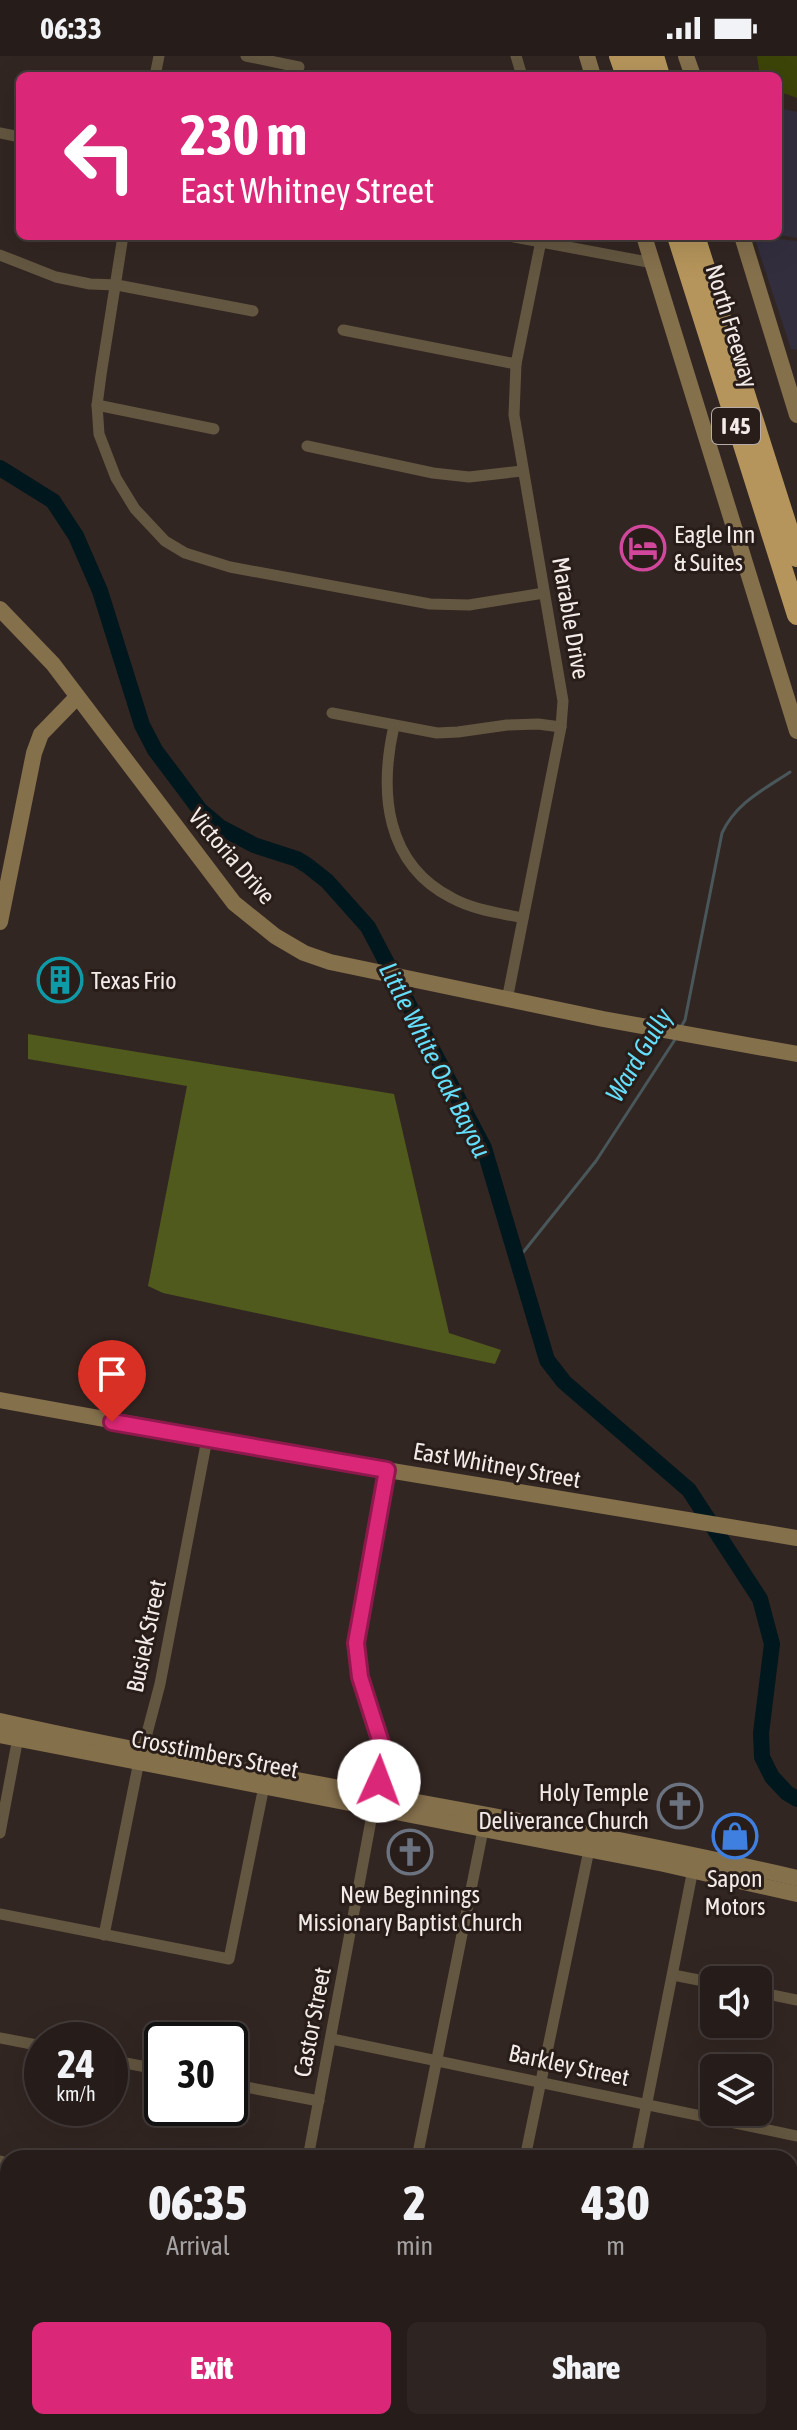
<!DOCTYPE html>
<style>
:root{--surface:#261c1a;--page:#2e2523;--text:#f1f3f6;--muted:#a4a1a2;--line:#423a39;--accent:#db2777}
body{margin:0;font-family:"Asap Condensed",sans-serif;background:var(--page);color:var(--text);height:100vh;display:flex;flex-direction:column;font-size:30px;white-space:nowrap}
*{box-sizing:border-box;margin:0}
p{font-size:26px;color:var(--muted)}
.icon{flex:none;width:44px;height:44px;fill:none;stroke:currentColor;stroke-width:2;stroke-linecap:round;stroke-linejoin:round}
.map{position:relative;flex:1;overflow:hidden}
.details{position:absolute;left:0px;top:2094px;width:798px;height:280px;display:flex;flex-direction:column;background:var(--surface);border-radius:24px 24px 0 0;box-shadow:0 8px 32px #0002,0 0 0 2px var(--line)}
.details>*{flex:none}
.top-card{position:absolute;left:16px;top:16px;width:766px;height:168px;border-radius:12px;box-shadow:0 8px 32px #0002,0 0 0 2px var(--line);background:#db2777;color:#fff;overflow:hidden}
.controls{position:absolute;left:700px;top:1910px;display:grid;gap:16px}
.controls a{display:grid;place-items:center;width:72px;height:72px;border-radius:12px;background:var(--surface);box-shadow:0 8px 32px #0002,0 0 0 2px var(--line);font-size:40px}
.speed{position:absolute;left:24px;top:1966px;display:flex;gap:16px;font-size:40px;font-weight:700;text-align:center}
.speed>*{display:grid;place-content:center;width:104px;height:104px;border-radius:50%;background:var(--surface);box-shadow:0 8px 32px #0002,0 0 0 2px var(--line);line-height:1}
.speed small{font-size:20px;font-weight:400}
.speed .limit{border:4px solid #111;border-radius:12px;background:#fff;color:#111}
.pin{position:absolute;display:grid;place-items:center;width:68px;height:68px;color:#fff;margin:-82px -34px;border-radius:50% 50% 50% 0;rotate:-45deg;box-shadow:0 0 8px #0007}
.pin .icon{rotate:45deg}
.me{position:absolute;width:88px;margin:-44px;rotate:2deg;stroke-linejoin:round;filter:drop-shadow(0 0 6px #0008)}
.turn{display:flex;align-items:center;gap:28px;height:168px;padding:0 32px;font-size:36px}
.turn .icon{width:104px;height:104px;stroke-width:2.5}
.turn b{display:block;font-size:56px;line-height:68px}
.eta{display:flex;justify-content:space-evenly;align-items:center;height:136px;text-align:center}
.eta b{font-size:48px;font-weight:800;line-height:56px}
.action{display:flex;gap:16px;margin-top:auto;padding:16px 32px}
.action a{flex:1;height:92px;border-radius:12px;background:var(--accent);color:#fff;font-size:32px;font-weight:800;line-height:92px;text-align:center}
.action a+a{background:var(--page);color:var(--text)}
.status{display:flex;justify-content:space-between;align-items:center;height:56px;padding:0 40px;background:var(--surface);direction:ltr}
.status svg{height:22px;fill:currentColor}
.map>svg:first-child{display:block}
</style>
<div class="status"><b>06:33</b><svg viewBox="0 0 49 12"><path d="M0 12V9h3v3zM5 12V6h3v6zM10 12V3h3v9zM15 12V0h3v12zM26 1h20v11H26zM47 4h2v5h-2z"/></svg></div>
<div class="map">
<svg width="797" height="2374" viewBox="0 0 797 2374">
<rect width="100%" height="100%" fill="#322622"/>
<g fill="#332e3e">
<polygon points="778,52 797,56 797,182 778,179"/>
<polygon points="754,180 797,185 797,294 791,293"/>
</g>
<polygon fill="#3c4408" points="757,0 797,0 797,42 778,35 778,20 760,20"/>
<polygon fill="#505a1d" points="28,978 394,1038 449,1277 501,1294 495,1308 163,1237 148,1230 187,1030 28,1003"/>
<g fill="none" stroke-linecap="round" stroke-linejoin="round">
<g stroke="#49575a" stroke-width="3">
<path d="M681,971L685,964L722,777C736,747 763,734 790,716"/>
<polyline points="517,1204 596,1105 676,982"/>
</g>
<polyline stroke="#00171d" stroke-width="16" points="0,412 53,445 76,480 100,535 142,669 155,694 200,754 220,771 254,789 297,803 308,810 327,825 368,871 484,1092 547,1304 564,1326 689,1434 760,1543 772,1588 761,1677 762,1701 772,1721 787,1737 797,1743"/>
<g stroke="#645741" stroke-width="11">
<polyline points="246,0 299,11"/>
<polyline points="516,0 522,20"/>
<polyline points="155,20 159,0"/>
<polyline points="0,77 20,81"/>
<polyline points="123,180 101,319 97,349 99,378 116,422 135,453 165,485 185,497 230,511 430,548 469,549 544,537"/>
<polyline points="509,180 653,207"/>
<polyline points="0,199 56,221 90,228 117,229 253,255"/>
<polyline points="343,274 516,308"/>
<polyline points="97,349 214,373"/>
<polyline points="307,390 433,417 469,421 522,415"/>
<polyline points="332,657 437,677 458,676 507,669 538,668 561,671"/>
<path d="M394,670C379,736 385,808 452,842C474,854 500,857 523,862"/>
<polyline points="507,944 561,671 563,645 514,359 516,308 542,180"/>
<polyline points="0,1777 19,1676"/>
<polyline points="0,1858 229,1903 265,1725"/>
<polyline points="104,1879 137,1715 160,1628 207,1383"/>
<polyline points="673,1919 714,1927"/>
<polyline points="758,1936 797,1944"/>
<polyline points="0,1982 42,1990"/>
<polyline points="332,1983 797,2080"/>
<polyline points="110,2004 162,2014"/>
<polyline points="230,2028 319,2045"/>
<polyline points="308,2102 380,1716 381,1687 360,1621 356,1587 387,1414"/>
<polyline points="417,2102 484,1769"/>
<polyline points="525,2102 590,1789"/>
<polyline points="636,2102 694,1808"/>
<polyline points="0,2105 8,2107"/>
<polyline points="790,2186 797,2187"/>
<polyline points="0,2239 8,2241"/>
<polyline points="790,2295 797,2297"/>
<polyline points="0,2356 8,2357"/>
<polyline points="53,2366 94,2374"/>
<polyline points="591,2366 631,2374"/>
<polyline points="121,2374 122,2366"/>
<polyline points="254,2374 255,2366"/>
<polyline points="362,2374 363,2366"/>
<polyline points="471,2374 473,2366"/>
</g>
<g stroke="#85704c" stroke-width="16">
<polyline points="587,0 593,20"/>
<polyline points="686,0 693,20"/>
<polyline points="644,180 797,675"/>
<polyline points="742,180 797,359"/>
<polyline points="0,553 53,608 234,847 275,880 304,897 330,906 603,963 797,998"/>
<polyline points="0,866 34,697 41,678 77,641"/>
<polyline points="0,1344 387,1414 797,1482"/>
<path d="M0,1665C264,1724 533,1761 797,1822"/>
<polyline points="0,1679 664,1808 797,1838"/>
</g>
<g stroke="#b5955b" stroke-width="20">
<polyline points="619,0 626,20"/>
<polyline points="638,0 644,20"/>
<polyline points="654,0 660,20"/>
<polyline points="677,180 797,559"/>
<polyline points="695,180 797,501"/>
</g>
</g>
<g fill="none" stroke-linecap="round" stroke-linejoin="round">
<g stroke="#8e194d" stroke-width="20">
<polyline id="route" points="112,1366 387,1414 356,1587 360,1621 381,1687 379,1725"/>
</g>
<use href="#route" stroke="#db2777" stroke-width="14"/>
</g>
<defs>
<g id="hotel-ring" transform="scale(2.3)"><circle r="9.5" fill="#281d19" stroke="#d1479c" stroke-width="1.5"/><path d="M-6-4.5h1.5V1H6V5H4.5V3h-9V5H-6ZM-4 0a1.8 1.8 0 1 1 3.6 0ZM.5 0V-2.5h3Q6-2.5 6 0Z" fill="#d1479c"/></g>
<g id="building-ring" transform="scale(2.3)"><circle r="9.5" fill="#281d19" stroke="#0f9aa8" stroke-width="1.5"/><path d="M-4-6H4V6H1V3H-1V6H-4ZM-2.5-4.3h1.7v1.8h-1.7ZM.8-4.3h1.7v1.8H.8ZM-2.5-1h1.7V.8h-1.7ZM.8-1h1.7V.8H.8Z" fill="#0f9aa8"/></g>
<g id="church-ring" transform="scale(2.3)"><circle r="9.5" fill="#281d19" stroke="#6b7280" stroke-width="1.5"/><path d="M-1.2-6h2.4v3.5h3.3v2.4h-3.3V6h-2.4V-.1h-3.3v-2.4h3.3Z" fill="#6b7280"/></g>
<g id="shop-ring" transform="scale(2.3)"><circle r="9.5" fill="#281d19" stroke="#3f7fe0" stroke-width="1.5"/><path d="M-5-2.5h2.3a2.7 3.5 0 0 1 5.4 0H5L5.5 6h-11ZM-1.5-2.5h3a1.5 2.3 0 0 0-3 0Z" fill="#3f7fe0"/></g>
</defs>
<g fill-rule="evenodd">
<use href="#hotel-ring" x="643" y="492"/>
<use href="#building-ring" x="60" y="924"/>
<use href="#church-ring" x="680" y="1750"/>
<use href="#shop-ring" x="735" y="1780"/>
<use href="#church-ring" x="410" y="1796"/>
</g>
<g text-anchor="middle" dominant-baseline="central" stroke-width="6" stroke-linejoin="round" paint-order="stroke">
<rect fill="#281d19" stroke="#b6adaa" stroke-width="2" x="712" y="352" width="48" height="36" rx="6"/>
<g font-size="22" font-weight="bold" fill="#f3ebe8">
<text x="736" y="370">I 45</text>
</g>
<g font-size="24" fill="#f3ebe8" stroke="#281d19">
<text transform="translate(732 270) rotate(73)">North Freeway</text>
<text transform="translate(571 562) rotate(80)">Marable Drive</text>
<text transform="translate(232 800) rotate(49)">Victoria Drive</text>
<text transform="translate(497 1409) rotate(10)">East Whitney Street</text>
<text transform="translate(146 1580) rotate(-78)">Busiek Street</text>
<text transform="translate(215 1698) rotate(11)">Crosstimbers Street</text>
<text transform="translate(312 1966) rotate(-79)">Castor Street</text>
<text transform="translate(569 2009) rotate(12)">Barkley Street</text>
</g>
<g font-size="24" fill="#f3ebe8" stroke="#281d19" text-anchor="start">
<text x="674" y="478">Eagle Inn<tspan x="674" dy="28">&amp; Suites</tspan></text>
<text x="91" y="924">Texas Frio</text>
<text x="649" y="1736" text-anchor="end">Holy Temple<tspan x="649" dy="28">Deliverance Church</tspan></text>
<text x="735" y="1822" text-anchor="middle">Sapon<tspan x="735" dy="28">Motors</tspan></text>
<text x="410" y="1838" text-anchor="middle">New Beginnings<tspan x="410" dy="28">Missionary Baptist Church</tspan></text>
</g>
<g font-size="26" font-style="italic" fill="#64defa" stroke="#281d19">
<text transform="translate(639 999) rotate(-59)">Ward Gully</text>
<text transform="translate(435 1004) rotate(63)">Little White Oak Bayou</text>
</g>
</g>
</svg>
<div class="controls">
<a><svg class="icon" aria-label="sound" viewBox="0 0 24 24"><path d="M4 9h4l5-4v14l-5-4H4zM17 9q2 3 0 6"/></svg></a>
<a><svg class="icon" aria-label="layers" viewBox="0 0 24 24"><path d="M12 4l9 5-9 5-9-5zM3 14l9 5 9-5"/></svg></a>
</div>
<div class="speed"><div>24<small>km/h</small></div><div class="limit">30</div></div>
<div class="pin" style="left:112px;top:1366px;background:#d93025"><svg class="icon" aria-label="arrive" viewBox="0 0 24 24"><path d="M6 21V4h12l-3 4 3 4H6"/></svg></div>
<svg class="me" style="left:379px;top:1725px" viewBox="-20 -20 40 40"><circle r="19" fill="#fff"/><path d="M0-13L10 11 0 6-10 11z" fill="#db2777"/></svg>
<div class="top-card">
<div class="turn"><svg class="icon" aria-label="left" viewBox="0 0 24 24"><path d="M17 20v-9H6M10 6l-5 5 5 5"/></svg><div><b>230 m</b>East Whitney Street</div></div>
</div>
<section class="details">
<div class="eta">
<div><b>06:35</b><p>Arrival</p></div>
<div><b>2</b><p>min</p></div>
<div><b>430</b><p>m</p></div>
</div>
<div class="action"><a>Exit</a><a>Share</a></div>
</section>
</div>
